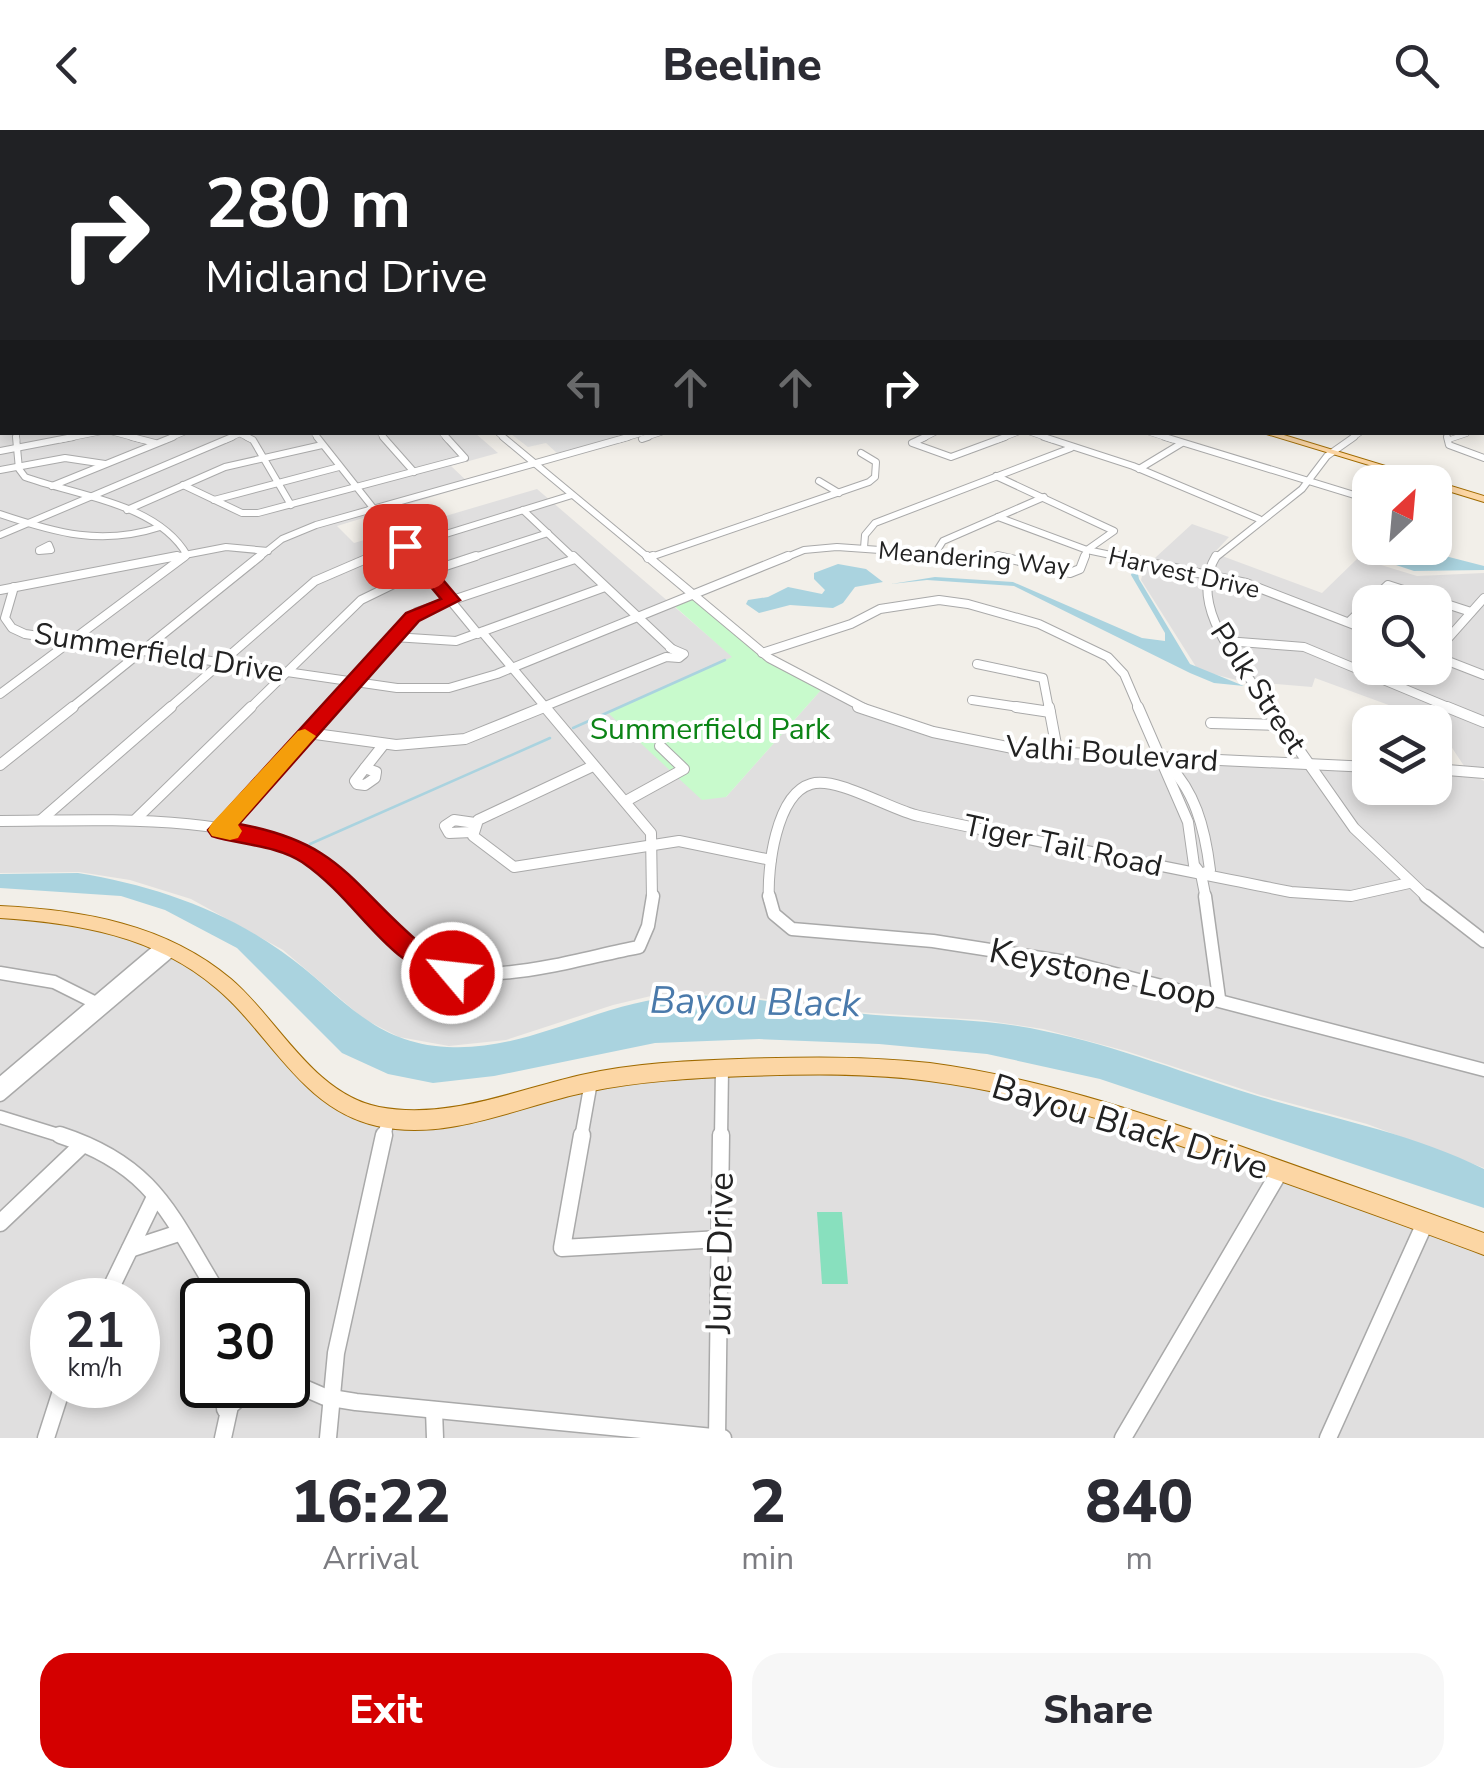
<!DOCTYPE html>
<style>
:root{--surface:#fff;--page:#f7f7f7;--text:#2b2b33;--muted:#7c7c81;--accent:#d40000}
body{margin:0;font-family:"Nunito Sans",sans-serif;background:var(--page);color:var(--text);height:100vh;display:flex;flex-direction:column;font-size:38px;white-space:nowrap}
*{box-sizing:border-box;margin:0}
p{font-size:32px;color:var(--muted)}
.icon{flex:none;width:55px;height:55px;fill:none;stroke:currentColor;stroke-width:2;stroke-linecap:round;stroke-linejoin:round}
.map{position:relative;height:1308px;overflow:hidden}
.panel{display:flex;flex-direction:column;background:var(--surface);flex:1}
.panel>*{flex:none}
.guide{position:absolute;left:0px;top:0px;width:1485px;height:305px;box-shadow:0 5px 15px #0003;background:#202124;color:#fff;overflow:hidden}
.needle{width:65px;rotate:26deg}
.tools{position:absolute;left:1352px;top:335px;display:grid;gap:20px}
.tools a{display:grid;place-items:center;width:100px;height:100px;border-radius:20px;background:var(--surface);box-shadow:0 5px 15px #0003;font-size:50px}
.speed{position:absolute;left:30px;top:1148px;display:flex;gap:20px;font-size:50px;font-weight:700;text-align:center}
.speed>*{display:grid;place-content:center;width:130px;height:130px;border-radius:50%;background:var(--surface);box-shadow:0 5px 15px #0003;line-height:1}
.speed small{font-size:25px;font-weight:400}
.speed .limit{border:5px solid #111;border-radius:15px;background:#fff;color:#111}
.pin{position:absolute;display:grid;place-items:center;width:85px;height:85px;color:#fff;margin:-42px;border-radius:20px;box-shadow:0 5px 15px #0006}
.me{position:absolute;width:110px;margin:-55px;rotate:298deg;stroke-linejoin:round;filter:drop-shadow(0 0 8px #0008)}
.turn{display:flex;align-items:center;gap:35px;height:210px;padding:0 40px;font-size:45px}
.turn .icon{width:130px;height:130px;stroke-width:2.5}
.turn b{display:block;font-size:70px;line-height:85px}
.lanes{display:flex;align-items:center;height:95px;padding:0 40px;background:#0003;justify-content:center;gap:50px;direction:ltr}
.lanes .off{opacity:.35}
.eta{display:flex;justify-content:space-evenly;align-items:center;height:170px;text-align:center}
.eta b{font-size:60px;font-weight:800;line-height:70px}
.cta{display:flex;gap:20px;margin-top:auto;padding:20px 40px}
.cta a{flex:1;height:115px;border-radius:30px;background:var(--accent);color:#fff;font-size:40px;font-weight:800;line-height:115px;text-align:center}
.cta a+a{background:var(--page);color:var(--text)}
header{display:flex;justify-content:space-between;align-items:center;height:130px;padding:0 40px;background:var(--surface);font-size:45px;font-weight:800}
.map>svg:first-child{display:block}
</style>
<header><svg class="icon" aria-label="back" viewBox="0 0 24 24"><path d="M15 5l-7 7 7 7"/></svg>Beeline<svg class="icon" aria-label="search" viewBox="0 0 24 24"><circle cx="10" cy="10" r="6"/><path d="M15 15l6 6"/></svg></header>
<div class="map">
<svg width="1484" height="1308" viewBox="0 0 1484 1308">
<rect width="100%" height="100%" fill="#f2efe9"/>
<g fill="#e0dfdf" fill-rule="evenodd">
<path d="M0,293L2,302L475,303L498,323L451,336L471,355L337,396L354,413L537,359L733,527L726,667L821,560L859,577L981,614L1370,637V658H1435V640L1468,642L1435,592L1315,548L1312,557L1240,551L1198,540L1141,450L1144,438L1192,394L1229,407L1214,423L1322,463L1358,428L1417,446L1484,443V644H1471L1484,651V1038L1367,994L1260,965L1126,921L1043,899L982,890L856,882L744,866L689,864L651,866L613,875L506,910L449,916L399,907L364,889L283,820L191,769L130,750L79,742L0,743ZM1370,472H1435V538H1370Z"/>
<path d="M0,781L46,783L191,827L333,967L410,988L582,952L823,934L1006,954L1484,1112V1308H0ZM52,1170H138V1255H52ZM202,1170H288V1255H202Z"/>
</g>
<polygon fill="#c8facc" points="691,465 786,539 821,560 726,667 702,670 608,583 732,527 672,474"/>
<polygon fill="#88e0be" points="817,1082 842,1082 848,1154 822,1154"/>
<polygon fill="#e2e2e2" points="519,302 616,302 618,304 618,307 557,323 546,313 528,317 511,304"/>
<g fill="#aad3df">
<polygon points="1414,418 1484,436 1484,440 1414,441 1396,435 1404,428 1414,429 1410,422"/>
<polygon points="1134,433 1141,434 1137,439 1139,449 1190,534 1244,556 1214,553 1190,543 1014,456 927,450 891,454 935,447 1013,452 1142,508 1165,511 1165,503 1131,445"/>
<polygon points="838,434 866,439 883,452 855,457 843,473 833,478 790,475 759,483 746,474 748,470 768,467 788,457 822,464 825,460 814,449 814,443"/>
<path d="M78,743C151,755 220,778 281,821C339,861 369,913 447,917C529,922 602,870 683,866C741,863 797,877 855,883C918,890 982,887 1044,901C1118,916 1188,945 1261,967C1335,989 1414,1004 1484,1039V1078L1100,949L987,924L879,914L759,909L655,913L494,946L433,953L388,944L342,923L237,818L165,780L121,766L0,758V744Z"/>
</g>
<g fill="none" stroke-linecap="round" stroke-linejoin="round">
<g stroke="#aad3df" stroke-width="2.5">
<polyline points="573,598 725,530"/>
<polyline points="310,714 550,608"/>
</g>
<g stroke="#a9a9a9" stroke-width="6">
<g id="minor-far5">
<polyline points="16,302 17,310"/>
<polyline points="112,302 142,310"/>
<polyline points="313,302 319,310"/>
<polyline points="379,302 386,310"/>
<polyline points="441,302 448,310"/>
<polyline points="497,302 506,310"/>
<polyline points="1029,302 1052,310"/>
<polyline points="1148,302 1173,310"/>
<polyline points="240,304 252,310"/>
<polyline points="642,309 663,302"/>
<polyline points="60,310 100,302"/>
<polyline points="166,310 185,302"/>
<polyline points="226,310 244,302"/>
<polyline points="619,310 646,302"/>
<polyline points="920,310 936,302"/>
<polyline points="998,310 1019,302"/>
<polyline points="1350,310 1361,302"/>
<polyline points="1448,310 1466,304"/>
</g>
</g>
<g stroke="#a9a9a9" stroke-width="8">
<g id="minor-far4">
<path d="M16,307L19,339L25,347C77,366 157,373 187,425L182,429"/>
<polyline points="132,307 155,313"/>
<polyline points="247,307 253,310 291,375"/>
<polyline points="317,307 374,379"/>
<polyline points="383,307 414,342"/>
<polyline points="503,307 650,429"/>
<polyline points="925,307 912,313 951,327 1005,307"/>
<polyline points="1044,307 1133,336 1259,389"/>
<polyline points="1165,307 1364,368"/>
<polyline points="1447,307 1449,315 1484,328"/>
<polyline points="642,309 648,307"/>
<polyline points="0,321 73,307"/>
<polyline points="1139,339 1182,313"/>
<polyline points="0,340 65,328 105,334"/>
<polyline points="996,346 1114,401 1087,420 1084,429"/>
<polyline points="819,351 839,363"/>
<polyline points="183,355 242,383 258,383 465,328 446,307"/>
<polyline points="52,356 173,307"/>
<polyline points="214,370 339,337"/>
<polyline points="127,380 225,337 322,315"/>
<polyline points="369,380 416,429"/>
<polyline points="523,380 575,429"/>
<path d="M0,384C56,403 102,416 160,397"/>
<polyline points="998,387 1087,420 1130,429"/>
<polyline points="0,405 232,307"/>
<polygon points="49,415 51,420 39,421 39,420"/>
<polyline points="864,418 865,405 875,393 1071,318"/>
<polyline points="936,422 943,411 1044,367"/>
<polyline points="648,428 869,352 875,347 876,332 861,323"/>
<polyline points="164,429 226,417 268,421"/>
<polyline points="257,429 282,409 316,395 628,307"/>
<polyline points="365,429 572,365"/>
<polyline points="468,429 548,403"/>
<polyline points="782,429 804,420 837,417 1009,429"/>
<polyline points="1214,429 1302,359 1327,326 1354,307"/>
</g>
</g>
<g stroke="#a9a9a9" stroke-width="10">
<g id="minor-far3">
<polyline points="414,426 478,504"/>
<polyline points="573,426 672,519"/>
<polyline points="647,426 769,528 866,579"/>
<polyline points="998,426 1070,443 1080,439 1085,426"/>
<polyline points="1117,426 1246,453 1370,501"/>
<path d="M1216,426C1185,477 1244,538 1271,579"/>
<polyline points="648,428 653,426"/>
<polyline points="14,457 5,488 12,498 25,504 397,558 449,558 497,544 788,426"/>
<polyline points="0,460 177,426"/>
<polyline points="1349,492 1388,455 1471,482"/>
<polyline points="482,502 547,579"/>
<polyline points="394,507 456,511 605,457"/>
<polyline points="1226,511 1304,517 1453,579"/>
<polyline points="762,523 851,494 880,479 939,470 968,474 1039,494 1108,527 1124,544 1139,579"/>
<polyline points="1435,523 1484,468"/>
<polyline points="1435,526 1484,545"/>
<polyline points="977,534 1043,548 1049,579"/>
<polyline points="0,564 185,426"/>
<polyline points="972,570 1032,579"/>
<polyline points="70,579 260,426"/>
<polyline points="168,579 315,451 373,426"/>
<polyline points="249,579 361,470 400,451 476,426"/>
<polyline points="329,579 417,482 575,429"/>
<polyline points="538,579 666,527 679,528 684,524 670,518"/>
</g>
</g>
<g stroke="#a9a9a9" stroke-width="12">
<g id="minor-far2">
<polyline points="545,577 651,703 652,769"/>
<polyline points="858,577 933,602 1027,621 1370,637"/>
<polyline points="1016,577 1050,582"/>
<polyline points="1049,577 1058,625"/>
<polyline points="1138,577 1188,692 1194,735 1201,744 1206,769"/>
<polyline points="1269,577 1354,698 1429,769"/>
<polyline points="1447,577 1484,592"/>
<polyline points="1211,593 1282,595"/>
<polyline points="308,603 396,615 465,609 544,577"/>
<path d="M1163,630C1195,658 1205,699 1210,740L1202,744"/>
<polyline points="0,635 73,577"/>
<polyline points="593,636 478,690 473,706 514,737 679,711 771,730"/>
<polygon points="365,638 376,642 375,648 365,655 357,654 355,651"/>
<polyline points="365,638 384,614"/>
<polyline points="1435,639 1484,643"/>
<polyline points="626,671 684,639 660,616"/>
<polyline points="136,689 251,577"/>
<polyline points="41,690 171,577"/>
<path d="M0,691C93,691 240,681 320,731C334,740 346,757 358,769"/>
<polyline points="220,700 331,577"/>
<polyline points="472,702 449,703 445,696 454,690 475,693"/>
<path d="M769,769C767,739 776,664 811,654C837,646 891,680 919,686C1043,713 1167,737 1291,762L1351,766L1409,753"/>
</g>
</g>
<g stroke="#a9a9a9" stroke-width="15">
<g id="minor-far1">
<path d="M356,766C375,785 395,813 417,827C476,864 574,829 639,817L648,796L653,766"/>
<polyline points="769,766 774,784 792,799 933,811 1073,833 1484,940"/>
<polyline points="1205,766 1219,868"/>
<polyline points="1426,766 1484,811"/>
<polyline points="0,843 54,852 98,874"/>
<polyline points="0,954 163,816"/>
<polyline points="0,965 171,820"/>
<polyline points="0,987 68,1008"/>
<polyline points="384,1008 388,989"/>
<polyline points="581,1008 591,952"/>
<polyline points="721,1008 722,939"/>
</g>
</g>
<g stroke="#a9a9a9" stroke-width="19">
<g id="minor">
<path d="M60,1005C158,1037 171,1089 222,1170"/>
<polyline points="582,1005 562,1118 720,1109"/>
<polyline points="0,1093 82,1015"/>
<polyline points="130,1119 179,1103"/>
<polyline points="105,1170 155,1067"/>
<polyline points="288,1251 325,1267 356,1272 723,1308"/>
<polyline points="225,1279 227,1255"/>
<polyline points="434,1280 435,1308"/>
<polyline points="46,1308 63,1255"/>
<polyline points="223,1308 230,1276 254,1255"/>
<polyline points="328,1308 336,1223 384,1005"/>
<polyline points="717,1308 721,1005"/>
<polyline points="1123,1308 1280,1041"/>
<polyline points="1328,1308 1425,1093"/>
</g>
</g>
<g stroke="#a06b00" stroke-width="2">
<g id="major">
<rect x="1482" y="163" width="2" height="4"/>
<rect x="1482" y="276" width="2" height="4"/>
<polygon points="1260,302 1274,302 1484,366 1484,372 1435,357 1435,352 1425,352"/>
<path d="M0,776C82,780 166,794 231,849C278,889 313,964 379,977C448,990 515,960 581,945C633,933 687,931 739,929C803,927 867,926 930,933C1035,947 1137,981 1237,1015C1319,1044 1402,1073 1484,1103V1125C1399,1093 1314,1063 1229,1033C1132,998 1032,964 929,951C868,943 807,944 746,946C693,948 639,951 587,962C519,976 448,1012 377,996C301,979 270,903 216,858C155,806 78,793 0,788Z"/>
</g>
</g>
<use href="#minor-far5" stroke="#fff" stroke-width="5"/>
<use href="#minor-far4" stroke="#fff" stroke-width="6"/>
<use href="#minor-far3" stroke="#fff" stroke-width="8"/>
<use href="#minor-far2" stroke="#fff" stroke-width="10"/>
<use href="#minor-far1" stroke="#fff" stroke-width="12"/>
<use href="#minor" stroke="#fff" stroke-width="16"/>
<use href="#major" fill="#fcd6a4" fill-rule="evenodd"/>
</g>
<linearGradient id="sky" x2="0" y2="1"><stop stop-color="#8fc0e4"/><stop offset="0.43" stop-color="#f9f8f5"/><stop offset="1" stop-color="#f9f8f5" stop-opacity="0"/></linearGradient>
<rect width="1484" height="322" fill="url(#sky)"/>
<path fill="#d40000" stroke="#8a0000" stroke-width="2.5" d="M399,412H411L460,470L419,491L239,694C342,713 350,754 422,815C435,826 458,826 466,843L462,852L452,855C380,830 360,772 302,732C276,715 241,715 212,706L208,700L406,483L441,469L399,419Z"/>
<polygon fill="#f59e0b" points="305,599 316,606 238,695 242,701 238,708 230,710 212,706 208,700 212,693 298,601"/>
<g text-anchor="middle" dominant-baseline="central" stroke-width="8" stroke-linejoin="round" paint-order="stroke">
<g font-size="25" fill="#222" stroke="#fff">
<text transform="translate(974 429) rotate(5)">Meandering Way</text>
<text transform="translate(1184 443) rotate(13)">Harvest Drive</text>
</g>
<g font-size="30" fill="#222" stroke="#fff">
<text transform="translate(159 523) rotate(9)">Summerfield Drive</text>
<text transform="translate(1258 558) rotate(57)">Polk Street</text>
<text transform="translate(1112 624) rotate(4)">Valhi Boulevard</text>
<text transform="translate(1063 716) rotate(12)">Tiger Tail Road</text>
</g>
<g font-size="30" fill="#0c8416" stroke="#fff">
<text x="710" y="599">Summerfield Park</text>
</g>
<g font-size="35" fill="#222" stroke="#fff">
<text transform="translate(1103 844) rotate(12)">Keystone Loop</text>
<text transform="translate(1130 997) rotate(17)">Bayou Black Drive</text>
<text transform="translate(720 1123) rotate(-89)">June Drive</text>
</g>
<g font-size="38" font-style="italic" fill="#4a7aab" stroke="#fff">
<text transform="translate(755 872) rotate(1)">Bayou Black</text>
</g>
</g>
</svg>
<div class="tools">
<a><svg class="needle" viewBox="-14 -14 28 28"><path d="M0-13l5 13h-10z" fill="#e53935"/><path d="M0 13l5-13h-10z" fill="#7c7c81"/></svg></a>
<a><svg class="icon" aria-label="search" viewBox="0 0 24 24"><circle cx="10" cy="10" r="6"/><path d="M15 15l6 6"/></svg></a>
<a><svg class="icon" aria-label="layers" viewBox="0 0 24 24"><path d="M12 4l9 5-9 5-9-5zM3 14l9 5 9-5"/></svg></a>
</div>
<div class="speed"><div>21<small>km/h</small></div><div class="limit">30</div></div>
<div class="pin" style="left:405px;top:416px;background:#d93025"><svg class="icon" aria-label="arrive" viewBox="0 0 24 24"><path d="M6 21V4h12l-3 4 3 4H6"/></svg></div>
<svg class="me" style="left:452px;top:843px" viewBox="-20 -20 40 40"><circle r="17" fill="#d40000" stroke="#fff" stroke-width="3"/><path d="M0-11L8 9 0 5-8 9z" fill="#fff"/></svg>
<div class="guide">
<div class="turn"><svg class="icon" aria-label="right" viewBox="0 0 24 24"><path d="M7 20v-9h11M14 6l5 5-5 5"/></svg><div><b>280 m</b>Midland Drive</div></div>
<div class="lanes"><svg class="icon off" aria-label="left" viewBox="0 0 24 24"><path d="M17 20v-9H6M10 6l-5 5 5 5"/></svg><svg class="icon off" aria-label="ahead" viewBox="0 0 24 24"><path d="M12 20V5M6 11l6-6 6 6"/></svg><svg class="icon off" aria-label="ahead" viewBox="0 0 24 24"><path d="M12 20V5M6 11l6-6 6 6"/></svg><svg class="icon" aria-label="right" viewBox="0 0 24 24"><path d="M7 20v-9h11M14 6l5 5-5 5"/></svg></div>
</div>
</div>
<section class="panel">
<div class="eta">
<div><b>16:22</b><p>Arrival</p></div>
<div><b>2</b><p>min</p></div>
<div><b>840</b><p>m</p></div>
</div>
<div class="cta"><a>Exit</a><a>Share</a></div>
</section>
